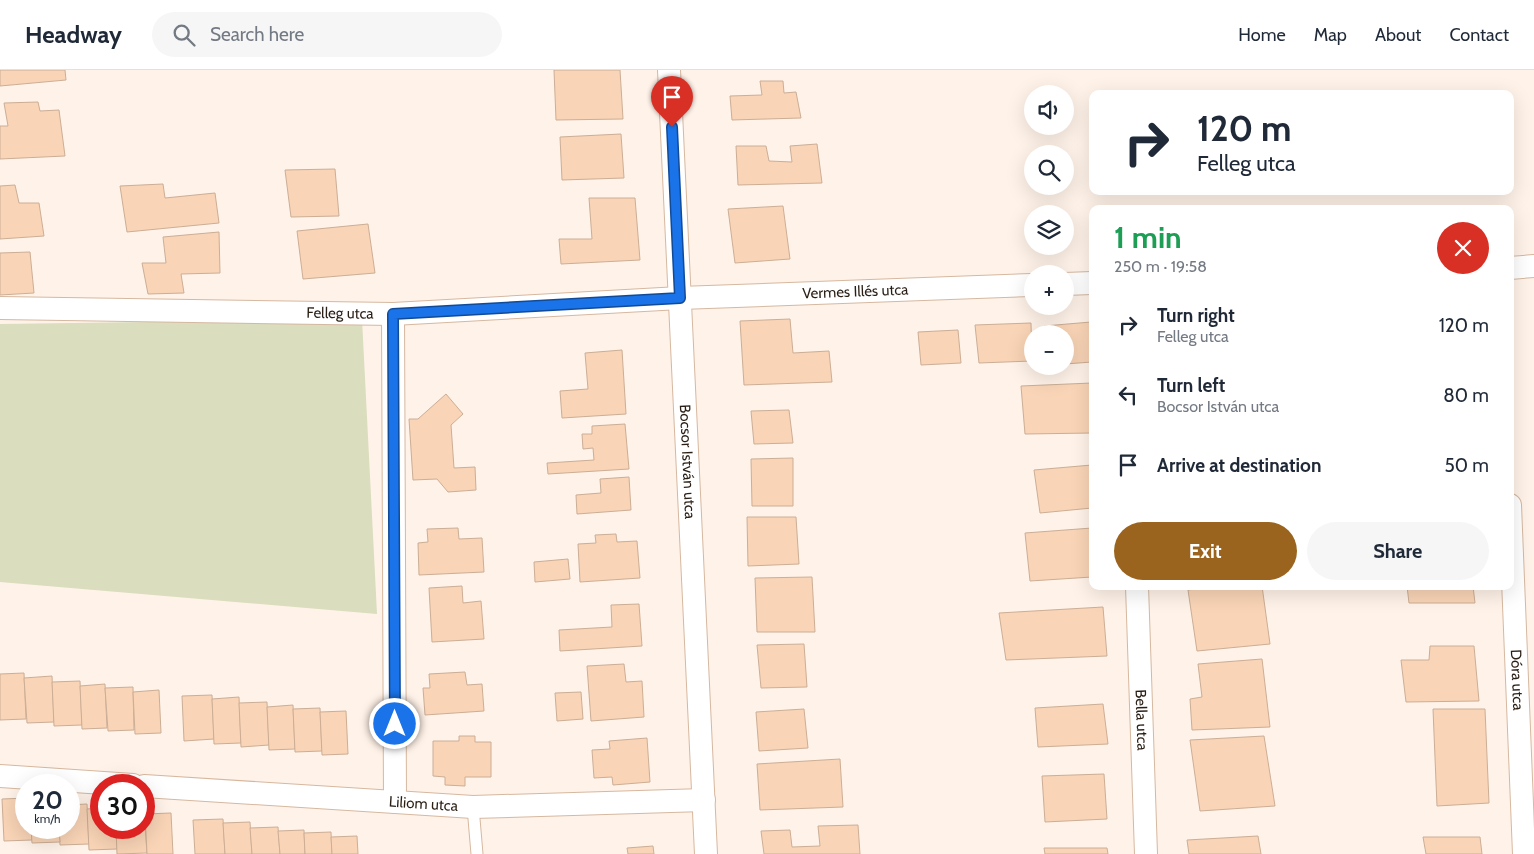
<!DOCTYPE html>
<meta charset="utf-8">
<style>
:root{--surface:#fff;--page:#f6f6f7;--text:#1f2937;--muted:#747a83;--line:#e0e1e3;--accent:#9a641e}
body{margin:0;font-family:Cabin,sans-serif;background:var(--page);color:var(--text);height:100vh;display:flex;flex-direction:column;font-size:19px;white-space:nowrap}
*{box-sizing:border-box;margin:0}
p{font-size:16px;color:var(--muted)}
.icon{flex:none;width:28px;height:28px;fill:none;stroke:currentColor;stroke-width:2;stroke-linecap:round;stroke-linejoin:round}
.map{position:relative;flex:1;overflow:hidden}
.details{position:absolute;left:1089px;top:135px;width:425px;height:385px;display:flex;flex-direction:column;background:var(--surface);border-radius:10px;box-shadow:0 5px 20px #0002}
.details>*{flex:none}
.banner{position:absolute;left:1089px;top:20px;width:425px;height:105px;border-radius:10px;box-shadow:0 5px 20px #0002;background:#fff;color:var(--text);overflow:hidden}
.fabs{position:absolute;left:1024px;top:15px;display:grid;gap:10px}
.fabs a{display:grid;place-items:center;width:50px;height:50px;border-radius:50%;background:var(--surface);box-shadow:0 5px 20px #0002;font-size:25px}
.speed{position:absolute;left:15px;top:704px;display:flex;gap:10px;font-size:25px;font-weight:700;text-align:center}
.speed>*{display:grid;place-content:center;width:65px;height:65px;border-radius:50%;background:var(--surface);box-shadow:0 5px 20px #0002;line-height:1}
.speed small{font-size:12px;font-weight:400}
.speed .limit{border:8px solid #d22;background:#fff;color:#111}
.pin{position:absolute;display:grid;place-items:center;width:42px;height:42px;color:#fff;margin:-51px -21px;border-radius:50% 50% 50% 0;rotate:-45deg;box-shadow:0 0 5px #0007}
.pin .icon{rotate:45deg}
.me{position:absolute;width:55px;margin:-28px;rotate:0deg;stroke-linejoin:round;filter:drop-shadow(0 0 4px #0008)}
.turn{display:flex;align-items:center;gap:18px;height:105px;padding:0 25px;font-size:22px}
.turn .icon{width:65px;height:65px;stroke-width:2.5}
.turn b{display:block;font-size:35px;line-height:42px}
.round{display:grid;place-items:center;flex:none;width:52px;height:52px;border-radius:26px;background:var(--page)}
.head{display:flex;align-items:center;justify-content:space-between;height:85px;padding:0 25px}
h1{font-size:30px;font-weight:800;line-height:38px;color:#1e9e55}
.action{display:flex;gap:10px;margin-top:auto;padding:10px 25px}
.action a{flex:1;height:58px;border-radius:30px;background:var(--accent);color:#fff;font-size:20px;font-weight:800;line-height:58px;text-align:center}
.action a+a{background:var(--page);color:var(--text)}
ul{padding:0;list-style:none}
li{display:flex;align-items:center;gap:15px;height:70px;padding:0 25px}
li div{flex:1}
li b{display:block;font-size:19px}
li em{font-style:normal}
header{display:flex;align-items:center;gap:30px;box-sizing:border-box;height:70px;padding:0 25px;background:var(--surface);border-bottom:1px solid var(--line)}
header strong{font-size:24px}
nav{display:flex;gap:28px;margin-inline-start:auto;font-size:18px}
.search{width:350px;height:45px;background:var(--page);display:flex;align-items:center;gap:12px;box-sizing:border-box;padding:0 18px;border-radius:28px;color:var(--muted);font-size:19px}
.map>svg:first-child{display:block}
</style>
<header>
<strong>Headway</strong>
<div class="search"><svg class="icon" aria-label="search" viewBox="0 0 24 24"><circle cx="10" cy="10" r="6"/><path d="M15 15l6 6"/></svg>Search here</div>
<nav><a>Home</a><a>Map</a><a>About</a><a>Contact</a></nav>
</header>
<div class="map">
<svg width="1534" height="784" viewBox="0 0 1534 784">
<rect width="100%" height="100%" fill="#fff2e8"/>
<polygon fill="#daddbe" points="362,249 377,544 0,512 0,254"/>
<g fill="#f9d4b6" stroke="#ccae96">
<polygon points="0,0 65,0 66,10 0,16"/>
<polygon points="554,0 620,0 623,49 556,50"/>
<polygon points="760,11 783,11 784,23 796,22 801,48 732,50 730,26 762,25"/>
<polygon points="38,32 40,41 59,40 65,86 0,89 0,56 8,56 4,33"/>
<polygon points="621,64 624,108 562,110 560,67"/>
<polygon points="817,74 822,113 738,115 736,76 766,76 769,91 792,92 790,76"/>
<polygon points="335,99 339,146 291,147 285,100"/>
<polygon points="163,114 165,128 215,123 219,153 127,162 120,116"/>
<polygon points="15,115 19,133 39,133 44,166 0,169 0,116"/>
<polygon points="589,128 635,128 640,190 561,194 559,169 592,169"/>
<polygon points="783,136 790,189 735,193 728,139"/>
<polygon points="368,154 375,203 303,209 297,161"/>
<polygon points="219,162 220,203 181,204 184,223 148,224 142,193 166,193 163,167"/>
<polygon points="30,182 34,223 0,225 0,183"/>
<polygon points="790,249 793,283 829,281 832,312 744,315 740,251"/>
<polygon points="1091,252 1092,292 1065,294 1065,264 1045,264 1044,256"/>
<polygon points="1031,253 1032,291 979,293 975,255"/>
<polygon points="958,260 961,293 921,295 918,262"/>
<polygon points="622,280 626,344 562,348 560,321 588,319 585,283"/>
<polygon points="1092,313 1092,363 1025,364 1021,316"/>
<polygon points="446,324 463,344 451,355 454,398 475,397 476,420 448,422 437,409 413,410 409,349 418,349"/>
<polygon points="789,340 793,373 754,374 751,341"/>
<polygon points="625,354 629,399 548,404 547,393 594,390 593,378 583,379 582,364 592,364 592,356"/>
<polygon points="793,388 793,436 752,436 751,389"/>
<polygon points="1092,395 1092,438 1040,443 1034,400"/>
<polygon points="629,407 631,440 577,444 576,425 601,423 600,409"/>
<polygon points="747,447 796,447 799,494 748,496"/>
<polygon points="458,458 459,469 482,468 484,502 419,505 418,473 428,472 427,459"/>
<polygon points="1092,458 1092,507 1030,511 1025,463"/>
<polygon points="616,464 617,472 637,471 640,508 580,512 578,474 596,473 595,465"/>
<polygon points="568,489 570,509 535,512 534,492"/>
<polygon points="812,507 815,562 757,562 755,508"/>
<polygon points="462,516 463,533 481,531 484,569 432,572 429,518"/>
<polygon points="1217,516 1262,516 1270,574 1197,581 1188,520"/>
<polygon points="1407,516 1473,516 1475,533 1409,533"/>
<polygon points="639,534 642,576 560,581 559,560 612,557 611,535"/>
<polygon points="1103,537 1107,586 1006,590 999,543"/>
<polygon points="804,574 807,617 761,618 757,575"/>
<polygon points="1430,576 1474,576 1479,631 1406,632 1401,590 1429,590"/>
<polygon points="1262,589 1270,657 1192,660 1190,629 1202,627 1198,594"/>
<polygon points="624,594 626,612 642,611 644,647 591,651 587,596"/>
<polygon points="465,602 467,615 482,614 484,641 425,645 423,618 430,618 429,604"/>
<polygon points="24,603 26,649 0,650 0,604"/>
<polygon points="52,606 54,652 27,653 24,608"/>
<polygon points="80,611 82,655 54,656 52,612"/>
<polygon points="105,614 107,658 82,659 80,616"/>
<polygon points="133,617 134,660 108,661 105,618"/>
<polygon points="159,620 161,663 135,664 133,622"/>
<polygon points="581,622 583,649 557,651 555,623"/>
<polygon points="212,625 214,669 184,671 182,626"/>
<polygon points="239,627 241,673 214,674 212,629"/>
<polygon points="267,632 269,675 241,677 239,633"/>
<polygon points="1103,634 1108,674 1038,677 1035,638"/>
<polygon points="293,635 295,679 269,680 267,637"/>
<polygon points="320,638 322,681 295,682 293,639"/>
<polygon points="804,639 808,678 759,681 756,642"/>
<polygon points="1433,639 1485,639 1489,733 1437,736"/>
<polygon points="346,641 348,684 322,685 320,642"/>
<polygon points="459,666 475,666 475,672 491,672 491,707 465,707 465,716 445,715 445,707 433,706 433,671 459,671"/>
<polygon points="1264,666 1275,736 1200,741 1190,670"/>
<polygon points="647,668 650,712 613,715 612,707 594,708 592,680 610,679 609,671"/>
<polygon points="840,689 843,737 760,740 757,694"/>
<polygon points="1104,704 1107,749 1045,752 1042,706"/>
<polygon points="26,728 26,758 31,758 32,770 4,771 2,729"/>
<polygon points="87,734 89,774 60,775 59,758 69,758 69,735"/>
<polygon points="101,738 101,758 116,758 117,779 89,780 87,739"/>
<polygon points="144,741 147,783 117,784 116,758 144,758"/>
<polygon points="171,743 173,784 147,784 145,744"/>
<polygon points="223,749 225,784 195,784 193,750"/>
<polygon points="250,752 252,784 225,784 223,753"/>
<polygon points="858,755 860,784 764,784 761,761 790,760 792,777 820,776 818,756"/>
<polygon points="278,757 280,784 252,784 250,758"/>
<polygon points="31,758 59,758 60,772 32,773"/>
<polygon points="304,760 305,784 280,784 278,761"/>
<polygon points="331,762 332,784 305,784 304,763"/>
<polygon points="357,766 358,784 332,784 331,767"/>
<polygon points="1258,766 1261,784 1189,784 1187,770"/>
<polygon points="1423,767 1480,767 1482,784 1426,784"/>
<polygon points="653,776 654,784 628,784 627,778"/>
<polygon points="1044,778 1107,778 1108,784 1045,784"/>
</g>
<g fill="none" stroke-linecap="round" stroke-linejoin="round">
<g stroke="#d6b8a0" stroke-width="13">
<polyline id="service" points="473,737 477,784"/>
</g>
<g stroke="#d6b8a0" stroke-width="24">
<g id="minor">
<path id="s1" d="M669,0L706,784"/>
<polyline points="1510,198 1534,196"/>
<polyline points="1065,214 1092,213"/>
<path id="s2" d="M0,238L393,244L680,228L1032,215"/>
<polyline points="393,244 395,732"/>
<path id="s3" d="M1510,435L1524,784"/>
<path id="s4" d="M1137,516L1146,784"/>
<polyline points="0,706 133,715"/>
<path id="s5" d="M144,716L473,737L704,730"/>
</g>
</g>
<use href="#service" stroke="#fff" stroke-width="11"/>
<use href="#minor" stroke="#fff" stroke-width="22"/>
</g>
<g fill="none" stroke-linecap="round" stroke-linejoin="round">
<g stroke="#114b97" stroke-width="12">
<polyline id="route" points="395,654 393,244 680,228 672,57"/>
</g>
<use href="#route" stroke="#1a73e8" stroke-width="9"/>
</g>
<g text-anchor="middle" dominant-baseline="central" stroke-width="4" stroke-linejoin="round" paint-order="stroke">
<g font-size="15" fill="#2a1f15" stroke="#fff">
<text stroke="none"><textPath href="#s2" startOffset="856">Vermes Illés utca</textPath></text>
<text stroke="none"><textPath href="#s2" startOffset="340">Felleg utca</textPath></text>
<text stroke="none"><textPath href="#s1" startOffset="392">Bocsor István utca</textPath></text>
<text stroke="none"><textPath href="#s3" startOffset="175">Dóra utca</textPath></text>
<text stroke="none"><textPath href="#s4" startOffset="134">Bella utca</textPath></text>
<text stroke="none"><textPath href="#s5" startOffset="280">Liliom utca</textPath></text>
</g>
</g>
</svg>
<div class="fabs">
<a><svg class="icon" aria-label="sound" viewBox="0 0 24 24"><path d="M4 9h4l5-4v14l-5-4H4zM17 9q2 3 0 6"/></svg></a>
<a><svg class="icon" aria-label="search" viewBox="0 0 24 24"><circle cx="10" cy="10" r="6"/><path d="M15 15l6 6"/></svg></a>
<a><svg class="icon" aria-label="layers" viewBox="0 0 24 24"><path d="M12 4l9 5-9 5-9-5zM3 14l9 5 9-5"/></svg></a>
<a>+</a>
<a>−</a>
</div>
<div class="speed"><div>20<small>km/h</small></div><div class="limit">30</div></div>
<div class="pin" style="left:672px;top:57px;background:#d93025"><svg class="icon" aria-label="arrive" viewBox="0 0 24 24"><path d="M6 21V4h12l-3 4 3 4H6"/></svg></div>
<svg class="me" style="left:395px;top:654px" viewBox="-20 -20 40 40"><circle r="17" fill="#1a73e8" stroke="#fff" stroke-width="3"/><path d="M0-11L8 9 0 5-8 9z" fill="#fff"/></svg>
<div class="banner">
<div class="turn"><svg class="icon" aria-label="right" viewBox="0 0 24 24"><path d="M7 20v-9h11M14 6l5 5-5 5"/></svg><div><b>120 m</b>Felleg utca</div></div>
</div>
<section class="details">
<div class="head"><div><h1>1 min</h1><p>250 m · 19:58</p></div><a class="round" style="background:#d93025;color:#fff"><svg class="icon" aria-label="close" viewBox="0 0 24 24"><path d="M6 6l12 12M18 6L6 18"/></svg></a></div>
<ul>
<li><svg class="icon" aria-label="right" viewBox="0 0 24 24"><path d="M7 20v-9h11M14 6l5 5-5 5"/></svg><div><b>Turn right</b><p>Felleg utca</p></div><em>120 m</em></li>
<li><svg class="icon" aria-label="left" viewBox="0 0 24 24"><path d="M17 20v-9H6M10 6l-5 5 5 5"/></svg><div><b>Turn left</b><p>Bocsor István utca</p></div><em>80 m</em></li>
<li><svg class="icon" aria-label="arrive" viewBox="0 0 24 24"><path d="M6 21V4h12l-3 4 3 4H6"/></svg><div><b>Arrive at destination</b></div><em>50 m</em></li>
</ul>
<div class="action"><a>Exit</a><a>Share</a></div>
</section>
</div>
